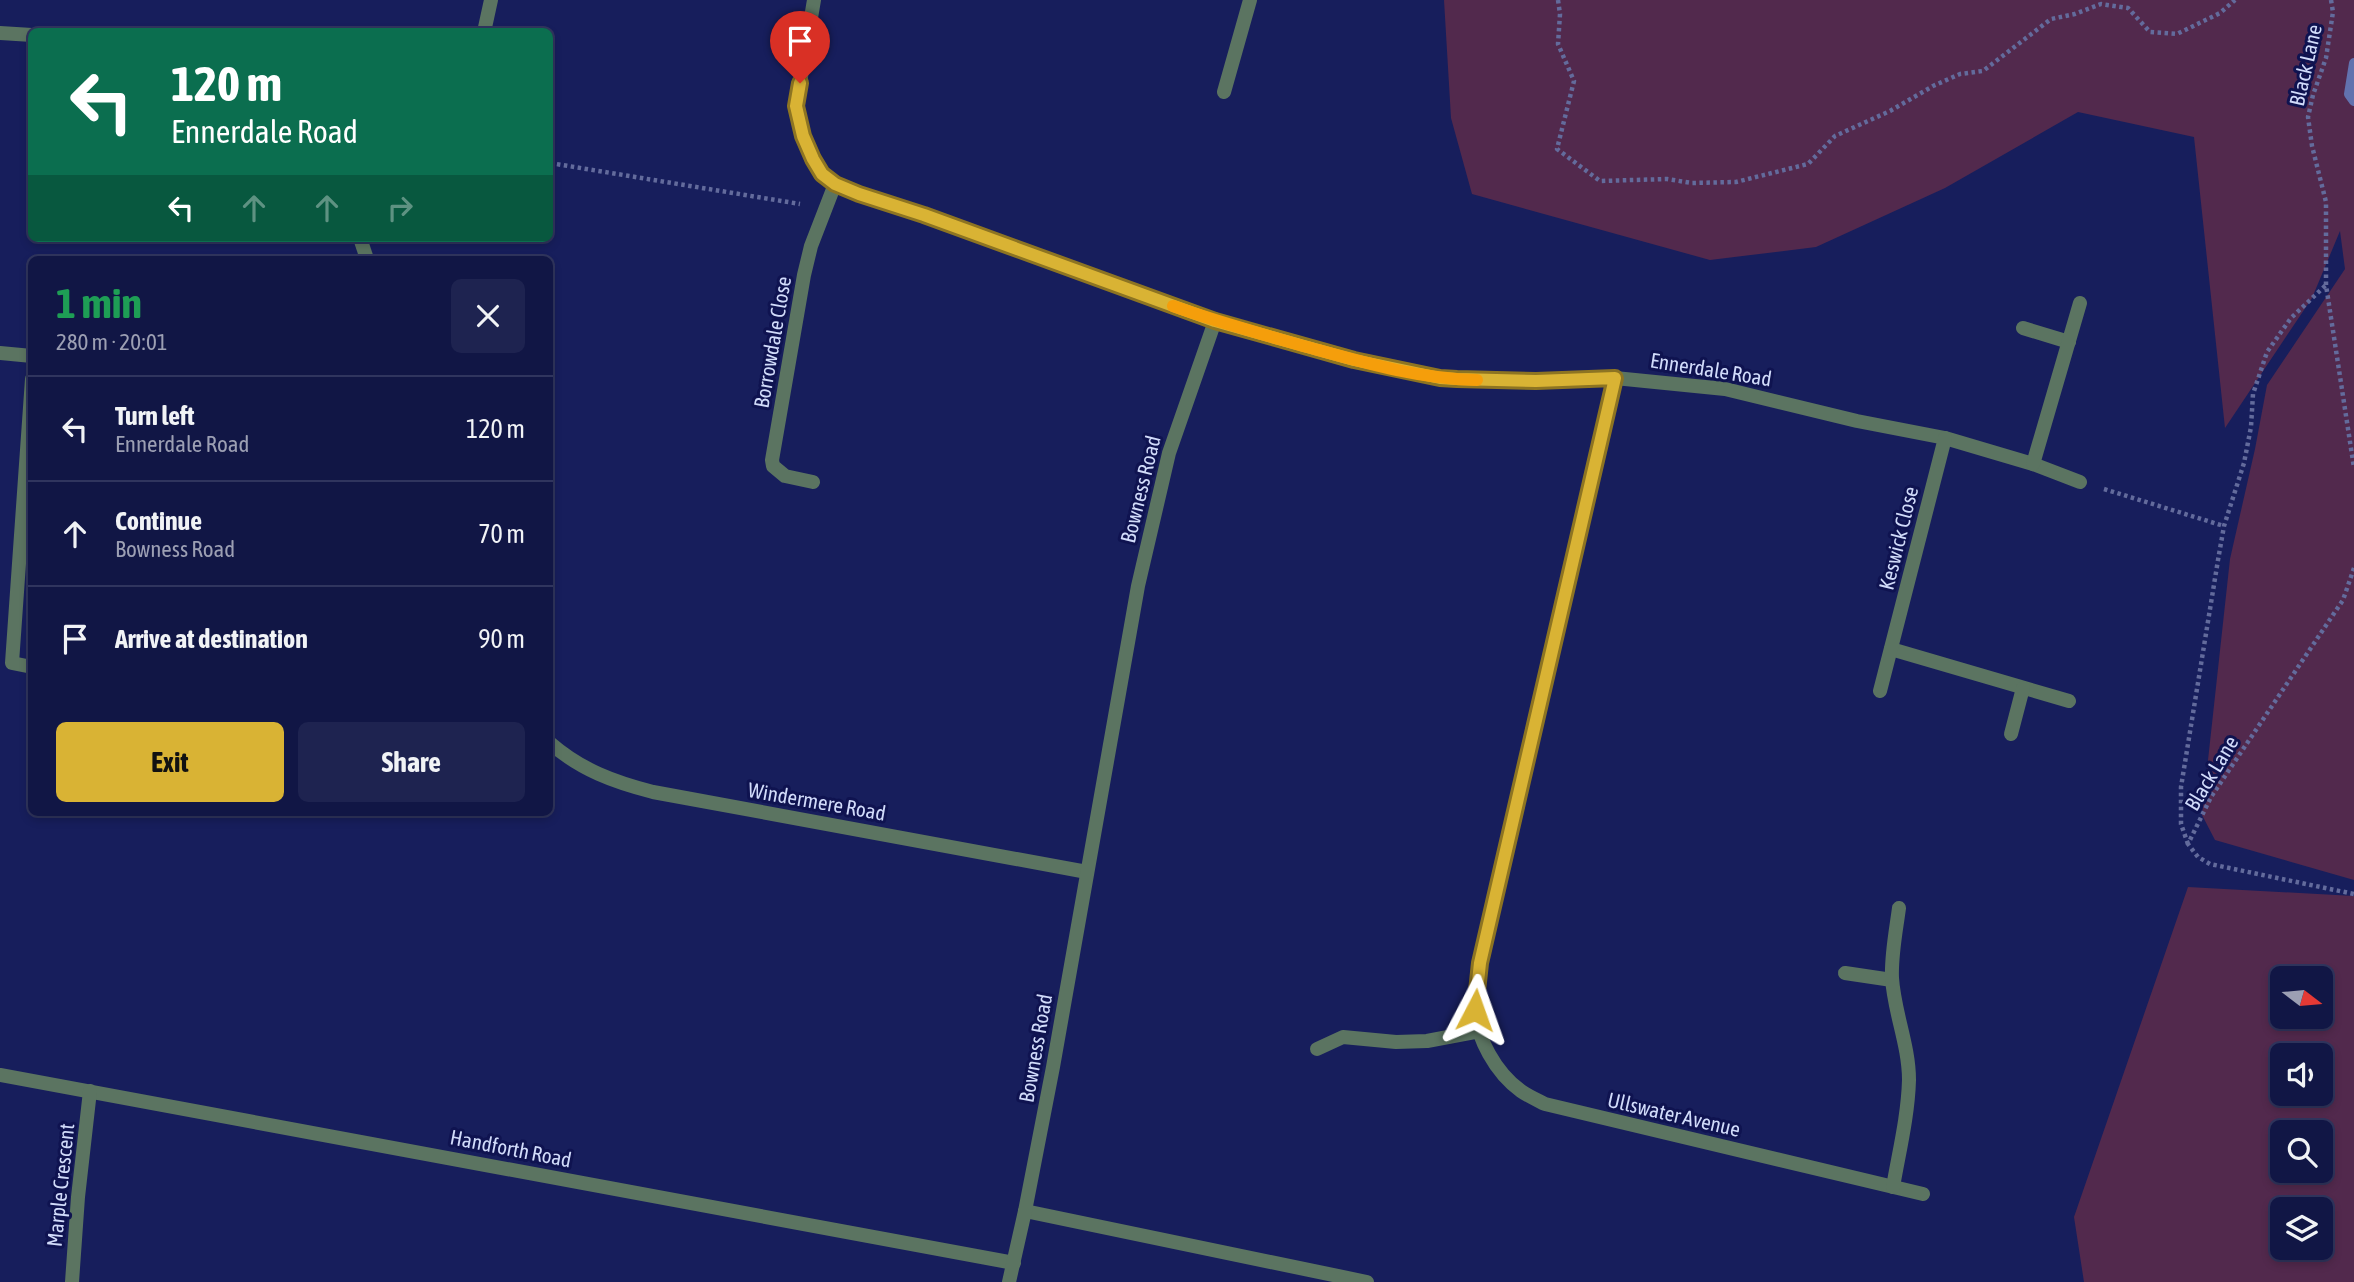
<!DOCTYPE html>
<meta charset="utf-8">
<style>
:root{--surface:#111645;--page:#1e2350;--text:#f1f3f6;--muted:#9c9fb3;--line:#30355e;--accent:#d9b334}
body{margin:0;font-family:"Asap Condensed",sans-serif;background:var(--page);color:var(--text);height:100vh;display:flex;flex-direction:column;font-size:26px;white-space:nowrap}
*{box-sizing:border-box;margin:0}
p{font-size:23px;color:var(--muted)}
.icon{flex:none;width:38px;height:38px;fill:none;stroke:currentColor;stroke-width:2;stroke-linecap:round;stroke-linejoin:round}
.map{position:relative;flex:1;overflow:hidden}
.sheet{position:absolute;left:28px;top:256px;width:525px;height:560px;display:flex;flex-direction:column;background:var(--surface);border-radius:10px;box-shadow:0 4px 10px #0003,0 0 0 2px var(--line)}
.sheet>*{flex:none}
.guide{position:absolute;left:28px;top:28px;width:525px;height:214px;border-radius:10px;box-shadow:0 4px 10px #0003,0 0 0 2px var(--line);background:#0b6e4f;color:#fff;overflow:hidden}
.needle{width:46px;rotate:106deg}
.tools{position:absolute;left:2270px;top:966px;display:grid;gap:14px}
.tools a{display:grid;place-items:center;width:63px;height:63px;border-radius:10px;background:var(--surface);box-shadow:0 4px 10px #0003,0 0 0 2px var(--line);font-size:35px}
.pin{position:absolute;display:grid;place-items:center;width:60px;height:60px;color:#fff;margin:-72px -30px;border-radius:50% 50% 50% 0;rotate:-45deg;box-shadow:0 0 7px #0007}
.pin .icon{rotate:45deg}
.me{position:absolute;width:77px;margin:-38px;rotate:4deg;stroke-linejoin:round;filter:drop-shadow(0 0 5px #0008)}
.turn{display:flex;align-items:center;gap:24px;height:147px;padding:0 28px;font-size:32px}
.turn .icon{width:91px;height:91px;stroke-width:2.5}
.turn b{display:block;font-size:49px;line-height:60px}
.lanes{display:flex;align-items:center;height:66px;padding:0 28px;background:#0003;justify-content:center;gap:35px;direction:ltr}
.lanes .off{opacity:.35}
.round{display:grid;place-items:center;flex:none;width:74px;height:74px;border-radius:10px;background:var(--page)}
.headline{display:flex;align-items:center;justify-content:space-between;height:119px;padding:0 28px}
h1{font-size:42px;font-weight:700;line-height:52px;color:#1e9e55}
.button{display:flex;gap:14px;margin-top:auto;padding:14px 28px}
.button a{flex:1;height:80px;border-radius:10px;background:var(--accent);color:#111;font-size:28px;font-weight:700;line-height:80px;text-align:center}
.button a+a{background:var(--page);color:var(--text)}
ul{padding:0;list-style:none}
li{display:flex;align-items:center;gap:21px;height:105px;padding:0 28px;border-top:2px solid var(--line)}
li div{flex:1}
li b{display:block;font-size:26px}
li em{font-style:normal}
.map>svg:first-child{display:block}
</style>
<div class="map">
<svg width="2354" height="1282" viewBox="0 0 2354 1282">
<rect width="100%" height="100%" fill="#171e5c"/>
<g fill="#52294d" fill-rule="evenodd">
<polygon points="1444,0 2354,0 2354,880 2215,840 2202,815 2230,559 2255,449 2267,385 2345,269 2340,231 2312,298 2225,428 2194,137 2078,112 1945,188 1816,247 1710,260 1472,194 1451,118"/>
<path d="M2188,887L2354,896V1282H2084L2074,1217ZM2282,978H2320V1017H2282ZM2282,1055H2320V1094H2282ZM2282,1132H2320V1171H2282ZM2282,1209H2320V1248H2282Z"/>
</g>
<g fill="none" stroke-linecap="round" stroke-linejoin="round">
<polyline stroke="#6272ae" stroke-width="10" points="2354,63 2349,94 2354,101"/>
<g stroke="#636b9c" stroke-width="4.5" stroke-dasharray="3.5 3.5" stroke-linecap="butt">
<polyline points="1558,0 1560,14 1558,44 1574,81 1557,149 1600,181 1667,179 1692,183 1736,182 1808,164 1835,136 1890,111 1933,86 1960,74 1983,71 2051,19 2075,14 2101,4 2128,8 2150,32 2177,34 2220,13 2235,0"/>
<polyline points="2331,0 2333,12 2326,58 2313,95 2308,117 2312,146 2326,202 2326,285 2354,468"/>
<polyline points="550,163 800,204"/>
<polyline points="2104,489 2224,526"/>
<polyline points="2354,568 2343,600 2211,797 2188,844 2198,857 2210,864 2354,894"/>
<polyline points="2188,844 2181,824 2181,787 2218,560 2224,526 2244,463 2251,427 2253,394 2267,352 2291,318 2326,285"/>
</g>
<polyline stroke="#5b7461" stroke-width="14" points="1224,92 1250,0"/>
<g stroke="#5b7461" stroke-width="14">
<polyline points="814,0 796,106 802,136 822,174 835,184 859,194 924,215 1215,321 1354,360 1440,378 1536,381 1615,378 1725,389 1857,421 1945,438 2033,464 2080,482"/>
<polyline points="484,32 491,0"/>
<polyline points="0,33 32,35"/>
<polyline points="360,238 367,259"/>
<polyline points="2023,328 2069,342"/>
<polyline points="0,353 32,356"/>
<path d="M1615,378L1480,963C1477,977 1475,992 1475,1007C1476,1038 1496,1073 1521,1091C1528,1096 1537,1100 1545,1104L1923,1194"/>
<polyline points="32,379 12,663 32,667"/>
<polyline points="2033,464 2080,303"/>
<polyline points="813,482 785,476 773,466 772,460 804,275 811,246 835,184"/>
<polyline points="1891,649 2069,701"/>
<polyline points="1880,691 1945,438"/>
<polyline points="2011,734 2023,688"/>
<path d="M550,743C581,770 614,782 653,792L1087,872"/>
<polyline points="1845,973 1892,980"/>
<polyline points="1317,1049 1343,1037 1396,1042 1427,1041 1480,1031"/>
<polyline points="0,1075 1014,1263"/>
<path d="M1893,1187C1899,1152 1908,1116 1909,1080C1909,1045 1894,1012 1892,978C1891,955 1896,931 1899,908"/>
<polyline points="1025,1211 1367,1282"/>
<polyline points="72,1282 78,1197 90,1091"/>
<polyline points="1009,1282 1025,1211 1053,1067 1138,586 1169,453 1215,321"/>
</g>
</g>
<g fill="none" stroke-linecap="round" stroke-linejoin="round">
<g stroke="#8d7422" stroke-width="18">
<polyline id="route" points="800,83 796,106 803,136 813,159 822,174 835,184 859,194 924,215 1215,321 1354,360 1440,378 1457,379 1536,381 1615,378 1480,963 1475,1010"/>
</g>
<use href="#route" stroke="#d9b334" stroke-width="12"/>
<path stroke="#f59e0b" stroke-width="12" d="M1173,306C1217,322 1262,334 1307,347C1362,362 1420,379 1477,380"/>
</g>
<g text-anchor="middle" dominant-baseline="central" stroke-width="6" stroke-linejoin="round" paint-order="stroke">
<g font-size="21" fill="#d1dbfa" stroke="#0f1350">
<text transform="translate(2305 65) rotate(-77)">Black Lane</text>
<text transform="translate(772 342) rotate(-80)">Borrowdale Close</text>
<text transform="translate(1711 369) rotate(9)">Ennerdale Road</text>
<text transform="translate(1140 489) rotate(-76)">Bowness Road</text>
<text transform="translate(1898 538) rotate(-76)">Keswick Close</text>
<text transform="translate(2211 773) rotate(-59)">Black Lane</text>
<text transform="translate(817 801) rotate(10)">Windermere Road</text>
<text transform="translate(1035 1048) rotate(-80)">Bowness Road</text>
<text transform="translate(1674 1114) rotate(13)">Ullswater Avenue</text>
<text transform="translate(511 1148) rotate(11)">Handforth Road</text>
<text transform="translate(60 1185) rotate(-84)">Marple Crescent</text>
</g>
</g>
</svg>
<div class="tools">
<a><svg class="needle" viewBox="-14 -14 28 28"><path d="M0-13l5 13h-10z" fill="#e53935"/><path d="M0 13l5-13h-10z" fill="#9c9fb3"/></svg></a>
<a><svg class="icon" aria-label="sound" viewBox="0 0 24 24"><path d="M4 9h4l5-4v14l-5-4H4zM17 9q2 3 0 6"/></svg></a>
<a><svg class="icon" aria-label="search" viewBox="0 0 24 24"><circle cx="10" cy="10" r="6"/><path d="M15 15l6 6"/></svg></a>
<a><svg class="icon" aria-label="layers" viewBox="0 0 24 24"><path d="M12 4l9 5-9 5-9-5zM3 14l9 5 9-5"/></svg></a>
</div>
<div class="pin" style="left:800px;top:83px;background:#d93025"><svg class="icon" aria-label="arrive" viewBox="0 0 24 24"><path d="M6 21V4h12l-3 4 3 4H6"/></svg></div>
<svg class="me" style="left:1475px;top:1010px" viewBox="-20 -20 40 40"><path d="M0-17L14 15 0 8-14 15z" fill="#d9b334" stroke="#fff" stroke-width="4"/></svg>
<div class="guide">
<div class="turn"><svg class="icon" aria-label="left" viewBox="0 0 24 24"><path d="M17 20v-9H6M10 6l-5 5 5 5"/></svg><div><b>120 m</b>Ennerdale Road</div></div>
<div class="lanes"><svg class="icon" aria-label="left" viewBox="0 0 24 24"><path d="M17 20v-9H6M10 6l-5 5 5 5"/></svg><svg class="icon off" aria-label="ahead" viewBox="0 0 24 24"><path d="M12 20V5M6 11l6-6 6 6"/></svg><svg class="icon off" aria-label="ahead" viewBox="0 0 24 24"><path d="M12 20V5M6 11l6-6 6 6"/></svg><svg class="icon off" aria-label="right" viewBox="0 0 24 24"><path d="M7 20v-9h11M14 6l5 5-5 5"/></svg></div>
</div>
<section class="sheet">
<div class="headline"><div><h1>1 min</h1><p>280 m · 20:01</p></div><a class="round"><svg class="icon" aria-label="close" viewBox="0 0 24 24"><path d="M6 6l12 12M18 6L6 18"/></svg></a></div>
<ul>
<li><svg class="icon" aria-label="left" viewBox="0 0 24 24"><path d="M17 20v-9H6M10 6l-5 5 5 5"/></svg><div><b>Turn left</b><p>Ennerdale Road</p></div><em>120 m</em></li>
<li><svg class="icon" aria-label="ahead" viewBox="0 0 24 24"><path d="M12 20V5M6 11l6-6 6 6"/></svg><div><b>Continue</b><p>Bowness Road</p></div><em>70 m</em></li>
<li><svg class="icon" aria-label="arrive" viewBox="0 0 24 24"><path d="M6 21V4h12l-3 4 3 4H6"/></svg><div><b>Arrive at destination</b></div><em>90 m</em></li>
</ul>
<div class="button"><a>Exit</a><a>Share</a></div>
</section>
</div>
